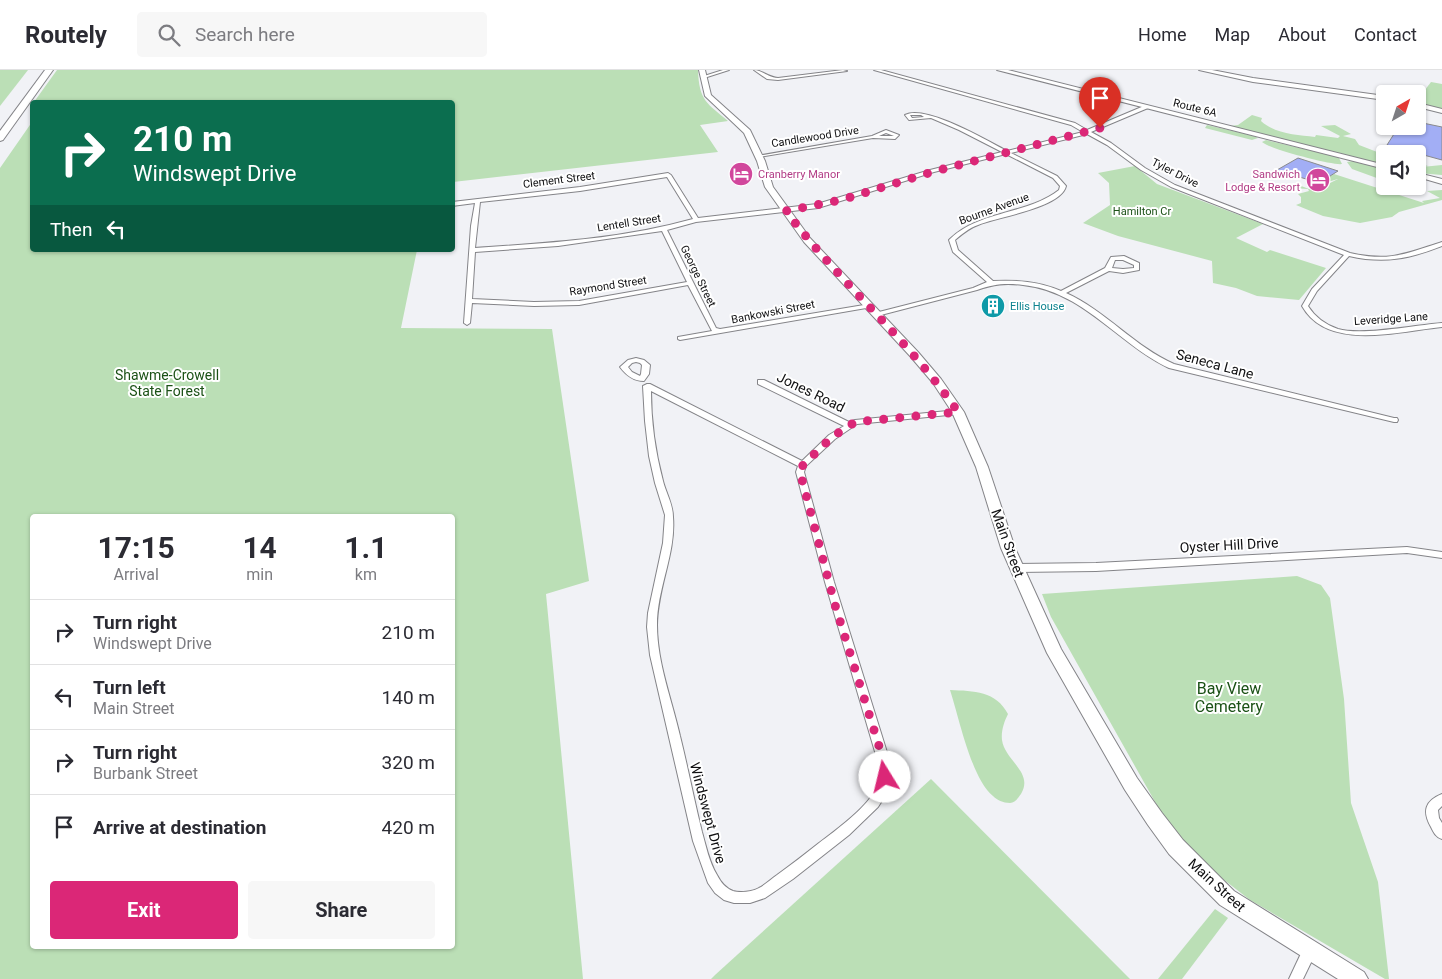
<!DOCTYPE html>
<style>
:root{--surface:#fff;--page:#f7f7f7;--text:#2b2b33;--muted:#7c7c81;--line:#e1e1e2;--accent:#db2777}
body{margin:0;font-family:Roboto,sans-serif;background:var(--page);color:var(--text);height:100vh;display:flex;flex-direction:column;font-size:19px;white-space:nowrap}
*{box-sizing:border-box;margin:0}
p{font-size:16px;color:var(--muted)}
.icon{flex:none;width:28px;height:28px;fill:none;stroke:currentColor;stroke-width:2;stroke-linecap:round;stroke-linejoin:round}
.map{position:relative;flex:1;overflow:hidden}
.panel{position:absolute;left:30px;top:444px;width:425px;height:435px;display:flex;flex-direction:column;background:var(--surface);border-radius:5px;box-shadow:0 1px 4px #0004}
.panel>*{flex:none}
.guide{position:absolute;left:30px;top:30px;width:425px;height:152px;border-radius:5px;box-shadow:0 1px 4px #0004;background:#0b6e4f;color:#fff;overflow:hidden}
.needle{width:32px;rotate:39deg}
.tools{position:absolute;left:1376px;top:15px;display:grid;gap:10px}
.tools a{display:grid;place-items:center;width:50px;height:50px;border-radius:5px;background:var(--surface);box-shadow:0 1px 4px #0004;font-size:25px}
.pin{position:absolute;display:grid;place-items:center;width:42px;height:42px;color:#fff;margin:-51px -21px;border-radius:50% 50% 50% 0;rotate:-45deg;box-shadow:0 0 5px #0007}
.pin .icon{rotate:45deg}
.me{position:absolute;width:55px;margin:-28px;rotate:351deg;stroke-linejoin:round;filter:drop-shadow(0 0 4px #0008)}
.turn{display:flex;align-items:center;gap:18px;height:105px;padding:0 20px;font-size:22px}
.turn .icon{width:65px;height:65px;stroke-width:2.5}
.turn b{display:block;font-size:35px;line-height:42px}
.then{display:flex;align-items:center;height:48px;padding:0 20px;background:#0003;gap:10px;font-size:19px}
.eta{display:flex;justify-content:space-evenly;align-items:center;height:85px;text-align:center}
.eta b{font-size:30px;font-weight:700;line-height:35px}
.primary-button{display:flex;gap:10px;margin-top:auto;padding:10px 20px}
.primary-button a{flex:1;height:58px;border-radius:5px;background:var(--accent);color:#fff;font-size:20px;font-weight:700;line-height:58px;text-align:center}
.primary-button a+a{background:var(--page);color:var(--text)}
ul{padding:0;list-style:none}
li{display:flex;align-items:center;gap:15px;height:65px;padding:0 20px;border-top:1px solid var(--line)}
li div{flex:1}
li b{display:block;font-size:19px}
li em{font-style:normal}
header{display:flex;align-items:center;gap:30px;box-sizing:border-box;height:70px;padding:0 25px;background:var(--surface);border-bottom:1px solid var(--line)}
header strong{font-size:24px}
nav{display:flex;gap:28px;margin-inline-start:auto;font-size:18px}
.search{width:350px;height:45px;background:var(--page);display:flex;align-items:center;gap:12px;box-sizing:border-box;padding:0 18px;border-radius:5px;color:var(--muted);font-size:19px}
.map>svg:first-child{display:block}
</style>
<header>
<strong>Routely</strong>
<div class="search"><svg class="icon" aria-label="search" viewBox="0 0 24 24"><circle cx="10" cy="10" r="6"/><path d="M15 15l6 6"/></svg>Search here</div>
<nav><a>Home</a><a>Map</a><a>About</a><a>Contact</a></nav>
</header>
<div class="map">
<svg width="1442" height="909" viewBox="0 0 1442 909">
<rect width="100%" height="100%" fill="#f1f2f6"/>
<g fill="#bbdfb6" fill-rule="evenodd">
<polygon points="0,0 28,0 0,36"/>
<path d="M57,0H698C699,31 707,33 728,51L700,55L718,82L453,112L452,32H34Z"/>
<polygon points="1431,12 1442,14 1442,39 1418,32 1418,29"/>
<path d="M1252,45L1262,48L1261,51C1275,64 1297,65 1315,67L1316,65L1338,68L1340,66L1321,56L1335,55L1351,64L1343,66L1355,69L1359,75L1385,85V95L1230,56L1238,55Z"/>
<path d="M32,52V180H417L401,258L552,259L589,511L546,524L583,909H0V98ZM32,446H452V876H32Z"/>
<polygon points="1207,55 1254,66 1258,68 1252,70 1205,58"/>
<path d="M1266,70L1334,86L1339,88L1342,94C1334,96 1269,79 1262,72Z"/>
<polygon points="1353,91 1385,99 1385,111 1352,99 1347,92"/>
<polygon points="1418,93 1428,96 1422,97 1442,95 1442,105 1418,103"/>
<polygon points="1135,96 1157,114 1263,154 1236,168 1267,182 1270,180 1326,198 1299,230 1257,226 1236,218 1213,213 1212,191 1118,166 1083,153 1110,135 1109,113 1098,103"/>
<polygon points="1334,104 1424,133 1422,131 1440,128 1427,121 1442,120 1442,130 1399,142 1392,147 1360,153 1323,146 1296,135 1301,133 1301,127 1298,124 1309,121 1308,119 1292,118 1276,123 1274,120 1296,114 1309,119 1328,118 1326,115 1338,109 1324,113 1311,112 1320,112"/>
<polygon points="1297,506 1321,515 1330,528 1344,629 1351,733 1378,812 1389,909 1385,909 1250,830 1201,792 1163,746 1051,547 1042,524"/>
<path d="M950,620C974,621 996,621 1008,644C1004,652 1001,661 1002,670C1005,691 1034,702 1021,724C1018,728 1015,733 1010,733C1003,733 997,730 993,726C971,708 959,647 950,620Z"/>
<polygon points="931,709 1130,909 711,909 715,905"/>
<polygon points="1215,839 1228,848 1182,909 1158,909"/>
</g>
<g fill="#a2aef5" stroke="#898a8d">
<polygon points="1418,52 1442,57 1442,90 1387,75 1399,56 1418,56"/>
<polygon points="1298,88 1338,101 1319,113 1293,105 1286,109 1270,104"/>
</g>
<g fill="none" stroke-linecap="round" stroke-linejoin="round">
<g stroke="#848488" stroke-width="2">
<g id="street">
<polygon points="723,0 729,0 704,8 701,7"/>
<path d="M754,0C762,0 767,7 778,8L843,0L847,1L778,10L767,9Z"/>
<path d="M874,0H881L1075,53L1087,60L1144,36H1148V38L1091,62L1111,73L1145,98L1175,115L1350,183C1390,192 1404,184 1442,172V176C1409,189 1384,194 1349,186L1317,221L1308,236C1315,247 1326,255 1338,259C1362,266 1416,255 1442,253V257C1399,261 1328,282 1302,236L1312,219L1344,185L1171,117L1141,100L1107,75L1087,64L1011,83L1057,106L1066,116C1061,138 997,147 978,155C969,158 962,164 955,170L958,180L993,211C1016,210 1039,211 1061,221L1105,198L1111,187L1124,186L1139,193V200L1123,203L1109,201L1066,223C1106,241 1135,277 1174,294L1394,348H1397L1398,350L1397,352H1394L1169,298C1118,274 1083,221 1023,215C1005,213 994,214 977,220L877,246L875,245V243L973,218L987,212L953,182L949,170L950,169C980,140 1027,145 1059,120L1060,116L1053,108L1006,84L934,102L818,138L696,152L667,160L716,258L720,259L870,234L872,235V237L680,270L678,269V267L712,261L688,215L579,235L534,236L472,233L470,253L467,255L464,253L471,156L475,133L452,136V132L580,117L668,103L671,105L698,148L817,134L930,100L1002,82L959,60L931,48L909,50L905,45C925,34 986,70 1007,81L1083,62L1071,55ZM910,45H921L924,47L912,48ZM667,107L693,149C622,169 548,173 475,178L480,132L580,121ZM662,161L687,212L579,231L534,232L472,229L475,182L558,176ZM1115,190H1123L1134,195V198L1123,199L1112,198Z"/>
<path d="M886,60L899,65L895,69L873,68L759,87L757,86L872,66ZM886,63L894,66H879Z"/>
<path d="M636,288L644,290L650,295L649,304L644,311C633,311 626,305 620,297L628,290ZM636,292L640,293L642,295L641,304L640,306L632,302L628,297L632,293Z"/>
<path d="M758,310H764L849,352L855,350L958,340L962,342L958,344L857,354L835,369L806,396L804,402L834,512L890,692V707L888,718L885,726L878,737L849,765L793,809L765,828L750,833H734L724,830L715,823L708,813L693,771L650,585L647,557L648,543L663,473L665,445L655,413L649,386L645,351L643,316L647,314H650L802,391L829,365L844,356L758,314ZM651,321L798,396L796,402L825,512L878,692C879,700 880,710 876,718C869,736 835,761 819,773C805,784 791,795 777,805C771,809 765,815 759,818C752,822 740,823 733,821C725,818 720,811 717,805C709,792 706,776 702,762C694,730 688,698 680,666C672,630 657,593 657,555C657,518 676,484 673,447C673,434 666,423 663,411C655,381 651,351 651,321Z"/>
<polygon points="1407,477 1442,482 1442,488 1407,483 1096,501 1017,502 1014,501 1012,498 1014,495 1017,494 1096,493"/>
<path d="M1442,724V736L1438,740L1439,748L1442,753V769C1436,767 1434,763 1431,757C1422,741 1425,731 1442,724Z"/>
<polygon points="1310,873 1315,875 1317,880 1303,909 1289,909 1305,875"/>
</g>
</g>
<g stroke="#848488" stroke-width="2">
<g id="secondary">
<polygon points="699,0 705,0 711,25 750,60 765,91 773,117 810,168 918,282 941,309 964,342 988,397 1015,478 1061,579 1137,708 1162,743 1183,770 1234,821 1364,902 1368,909 1338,909 1220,835 1169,784 1148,755 1125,720 1047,583 1001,478 976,397 952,342 933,313 910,286 804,172 765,117 757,91 744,63 705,26"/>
<polygon points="997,0 1008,0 1385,95 1385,99"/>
<polygon points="1199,0 1212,0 1253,8 1385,26 1385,30 1253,12"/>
<polygon points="1418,33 1442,39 1442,43 1418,37"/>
<polygon points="1418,103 1442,109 1442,114 1418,107"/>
</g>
</g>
<g stroke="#848488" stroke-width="2">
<polygon id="highway" points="45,0 53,0 3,70 0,71 0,61"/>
</g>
<use href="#street" fill="#fff" fill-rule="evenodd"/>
<use href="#secondary" fill="#fff" fill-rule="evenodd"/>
<use href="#highway" fill="#fff" fill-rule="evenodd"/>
</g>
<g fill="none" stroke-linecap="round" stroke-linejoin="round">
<path stroke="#db2777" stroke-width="9" stroke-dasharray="0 16.2" d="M885,707L884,692L835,535L800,402L803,395L832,367L855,352L958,342C908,269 839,212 786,141L841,130L932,102L1100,58"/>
</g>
<defs>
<g id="hotel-disc" transform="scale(1.25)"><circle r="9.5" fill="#d1479c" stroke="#fff"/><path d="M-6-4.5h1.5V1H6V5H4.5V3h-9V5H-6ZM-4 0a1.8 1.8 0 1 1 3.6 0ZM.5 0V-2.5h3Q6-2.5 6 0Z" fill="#fff"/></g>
<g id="building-disc" transform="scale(1.25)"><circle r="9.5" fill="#0f9aa8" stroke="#fff"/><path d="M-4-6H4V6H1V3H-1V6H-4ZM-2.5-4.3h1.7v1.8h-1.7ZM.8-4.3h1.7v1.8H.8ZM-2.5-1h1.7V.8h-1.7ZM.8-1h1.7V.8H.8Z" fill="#fff"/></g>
</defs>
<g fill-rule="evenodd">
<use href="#hotel-disc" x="741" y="104"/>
<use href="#hotel-disc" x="1318" y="110"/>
<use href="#building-disc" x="993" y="236"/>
</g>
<g text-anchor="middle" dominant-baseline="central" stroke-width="4" stroke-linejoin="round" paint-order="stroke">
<g font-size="11" fill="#101012" stroke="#fff">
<text transform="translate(1195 38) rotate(14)">Route 6A</text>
<text transform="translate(815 67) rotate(-9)">Candlewood Drive</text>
<text transform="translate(1175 103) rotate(27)">Tyler Drive</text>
<text transform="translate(559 110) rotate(-7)">Clement Street</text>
<text transform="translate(994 139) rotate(-20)">Bourne Avenue</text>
<text transform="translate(629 153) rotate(-9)">Lentell Street</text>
<text transform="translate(698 206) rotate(64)">George Street</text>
<text transform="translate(608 216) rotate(-9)">Raymond Street</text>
<text transform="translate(773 242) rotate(-11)">Bankowski Street</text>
<text transform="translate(1391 249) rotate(-4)">Leveridge Lane</text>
</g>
<g font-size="11" fill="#b23c85" stroke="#fff" text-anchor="start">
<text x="758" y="104">Cranberry Manor</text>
<text x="1300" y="104" text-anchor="end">Sandwich<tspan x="1300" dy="13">Lodge &amp; Resort</tspan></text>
</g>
<g font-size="11" fill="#1b5116" stroke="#fff">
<text x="1142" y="141">Hamilton Cr</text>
</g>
<g font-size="11" fill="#0d838f" stroke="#fff" text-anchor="start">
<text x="1010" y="236">Ellis House</text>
</g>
<g font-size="14" fill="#101012" stroke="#fff">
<text transform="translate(1215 294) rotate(15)">Seneca Lane</text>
<text transform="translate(811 322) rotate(26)">Jones Road</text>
<text transform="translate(1008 473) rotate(70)">Main Street</text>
<text transform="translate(1229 475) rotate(-3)">Oyster Hill Drive</text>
<text transform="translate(708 743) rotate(75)">Windswept Drive</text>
<text transform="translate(1217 815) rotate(42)">Main Street</text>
</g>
<g font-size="14" fill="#1b5116" stroke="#fff">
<text x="167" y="305">Shawme-Crowell<tspan x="167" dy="16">State Forest</tspan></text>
</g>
<g font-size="16" fill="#1b5116" stroke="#fff">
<text x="1229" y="618">Bay View<tspan x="1229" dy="18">Cemetery</tspan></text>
</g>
</g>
</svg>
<div class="tools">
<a><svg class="needle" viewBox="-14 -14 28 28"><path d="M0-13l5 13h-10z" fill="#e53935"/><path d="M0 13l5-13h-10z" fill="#7c7c81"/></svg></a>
<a><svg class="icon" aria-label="sound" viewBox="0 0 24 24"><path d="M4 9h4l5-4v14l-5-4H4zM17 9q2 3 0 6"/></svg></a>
</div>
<div class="pin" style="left:1100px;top:58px;background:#d93025"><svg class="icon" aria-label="arrive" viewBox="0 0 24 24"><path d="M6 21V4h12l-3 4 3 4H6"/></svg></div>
<svg class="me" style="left:885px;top:707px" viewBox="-20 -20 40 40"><circle r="19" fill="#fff"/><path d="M0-13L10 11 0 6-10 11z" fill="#db2777"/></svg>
<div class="guide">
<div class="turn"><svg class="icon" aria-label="right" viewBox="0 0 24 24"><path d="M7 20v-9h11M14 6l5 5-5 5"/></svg><div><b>210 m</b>Windswept Drive</div></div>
<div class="then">Then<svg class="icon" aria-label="left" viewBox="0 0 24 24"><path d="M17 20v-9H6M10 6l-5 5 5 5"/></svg></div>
</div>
<section class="panel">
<div class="eta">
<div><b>17:15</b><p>Arrival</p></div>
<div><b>14</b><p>min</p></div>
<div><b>1.1</b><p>km</p></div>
</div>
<ul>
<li><svg class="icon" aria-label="right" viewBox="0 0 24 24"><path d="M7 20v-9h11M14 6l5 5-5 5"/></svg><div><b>Turn right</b><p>Windswept Drive</p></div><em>210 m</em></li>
<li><svg class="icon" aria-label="left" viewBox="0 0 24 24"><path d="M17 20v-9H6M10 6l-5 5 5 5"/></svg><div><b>Turn left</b><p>Main Street</p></div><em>140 m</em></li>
<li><svg class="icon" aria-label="right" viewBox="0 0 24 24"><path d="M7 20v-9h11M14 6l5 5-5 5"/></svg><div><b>Turn right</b><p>Burbank Street</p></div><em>320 m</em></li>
<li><svg class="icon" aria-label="arrive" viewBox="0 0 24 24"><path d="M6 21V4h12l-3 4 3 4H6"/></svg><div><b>Arrive at destination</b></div><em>420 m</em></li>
</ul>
<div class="primary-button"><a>Exit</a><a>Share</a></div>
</section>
</div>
